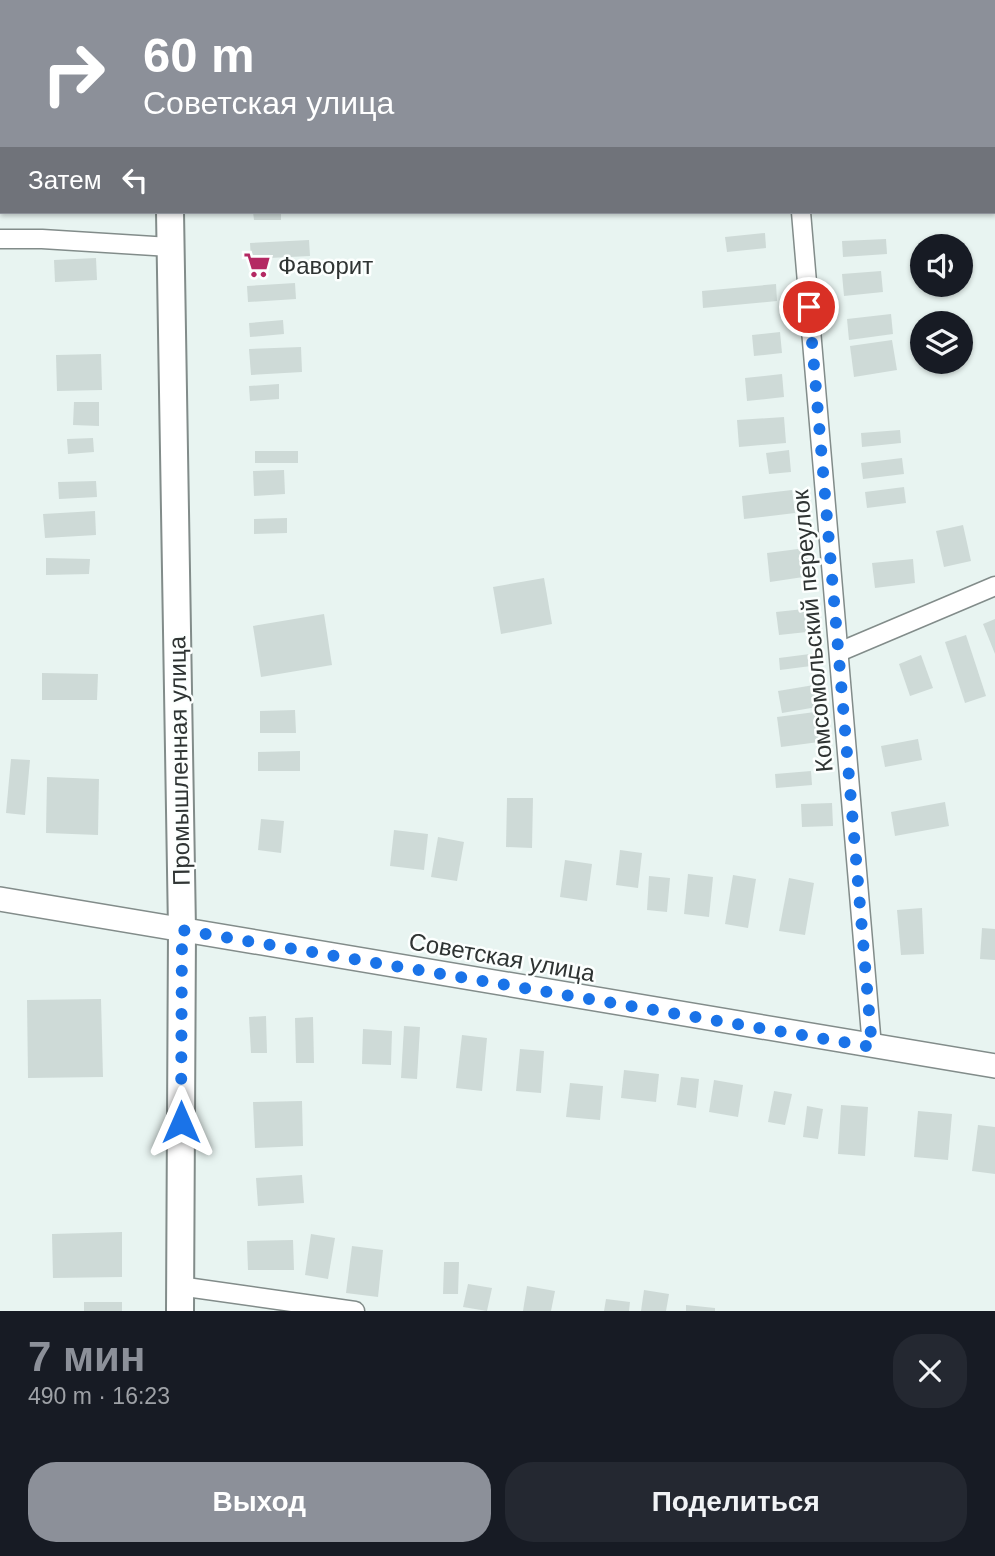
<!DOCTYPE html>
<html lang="ru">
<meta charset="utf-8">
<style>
:root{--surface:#171b24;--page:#242831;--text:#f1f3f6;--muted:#9ea1a6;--accent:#8c9099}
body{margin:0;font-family:Arial,sans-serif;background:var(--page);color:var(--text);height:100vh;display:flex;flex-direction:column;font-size:26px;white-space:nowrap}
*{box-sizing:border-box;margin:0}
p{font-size:23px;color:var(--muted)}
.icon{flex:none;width:38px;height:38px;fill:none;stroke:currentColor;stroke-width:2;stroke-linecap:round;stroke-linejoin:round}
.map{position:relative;height:1311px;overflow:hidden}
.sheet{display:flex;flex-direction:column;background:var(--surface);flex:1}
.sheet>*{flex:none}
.guide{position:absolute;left:0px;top:0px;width:996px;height:214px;box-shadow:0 2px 5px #0004;background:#8c9099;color:#fff;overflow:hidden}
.controls{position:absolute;left:910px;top:234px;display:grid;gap:14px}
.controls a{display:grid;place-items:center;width:63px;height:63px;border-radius:50%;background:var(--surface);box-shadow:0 2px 5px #0004;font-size:35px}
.pin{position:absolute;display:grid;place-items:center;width:60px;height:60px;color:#fff;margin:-30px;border:4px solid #fff;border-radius:50%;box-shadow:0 2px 7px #0007}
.me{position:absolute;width:77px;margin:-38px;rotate:0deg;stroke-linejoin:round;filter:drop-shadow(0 0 5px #0008)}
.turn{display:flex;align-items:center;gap:24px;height:147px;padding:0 28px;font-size:32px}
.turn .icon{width:91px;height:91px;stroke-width:2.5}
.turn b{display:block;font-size:49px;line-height:60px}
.then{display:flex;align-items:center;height:66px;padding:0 28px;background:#0003;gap:14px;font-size:26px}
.round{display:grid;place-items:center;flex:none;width:74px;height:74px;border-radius:28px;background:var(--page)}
.headline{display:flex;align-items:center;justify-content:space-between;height:119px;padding:0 28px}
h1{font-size:42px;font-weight:700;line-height:52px;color:var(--accent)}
.primary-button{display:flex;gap:14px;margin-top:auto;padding:14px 28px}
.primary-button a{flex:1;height:80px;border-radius:28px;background:var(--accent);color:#fff;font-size:28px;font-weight:700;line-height:80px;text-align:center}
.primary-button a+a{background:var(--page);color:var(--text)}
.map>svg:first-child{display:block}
</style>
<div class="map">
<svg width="995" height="1311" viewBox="0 0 995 1311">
<rect width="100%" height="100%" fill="#e8f4f1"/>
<g fill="#cedad7">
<polygon points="253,212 281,212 281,220 254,220"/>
<polygon points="765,233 766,248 727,252 725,237"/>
<polygon points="886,239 887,254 843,257 842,241"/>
<polygon points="309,240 310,256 251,259 250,243"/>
<polygon points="96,258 97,280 55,282 54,260"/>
<polygon points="881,271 883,292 844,296 842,274"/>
<polygon points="295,283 296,299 248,302 247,286"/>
<polygon points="776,284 777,301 703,308 702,291"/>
<polygon points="891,314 893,334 849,340 847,319"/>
<polygon points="283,320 284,334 250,337 249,323"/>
<polygon points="780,332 782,353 754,356 752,335"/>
<polygon points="892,340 897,370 854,377 850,346"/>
<polygon points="301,347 302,372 251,375 249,349"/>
<polygon points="101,354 102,390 57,391 56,355"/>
<polygon points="782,374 784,397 747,401 745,378"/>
<polygon points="279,384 279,399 250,401 249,386"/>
<polygon points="74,402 99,402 99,426 73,425"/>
<polygon points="784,417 786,443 739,447 737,420"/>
<polygon points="900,430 901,443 862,447 861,433"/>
<polygon points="93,438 94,452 68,454 67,439"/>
<polygon points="789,450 791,472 769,474 766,453"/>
<rect x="255" y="451" width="43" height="12"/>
<polygon points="902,458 904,474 863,479 861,463"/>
<polygon points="284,470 285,494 254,496 253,471"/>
<polygon points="96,481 97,497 59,499 58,482"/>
<polygon points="904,487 906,503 867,508 865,492"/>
<polygon points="792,490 795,513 744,519 742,496"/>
<polygon points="95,511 96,535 45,538 43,514"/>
<polygon points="287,518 287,533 254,534 254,519"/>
<polygon points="963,525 971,561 944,567 936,531"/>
<polygon points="806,548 810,576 770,582 767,553"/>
<polygon points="46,558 90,559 89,574 46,575"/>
<polygon points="913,559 915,583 875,588 872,563"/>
<polygon points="544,578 552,624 501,634 493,587"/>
<polygon points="804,609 807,632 779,635 776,612"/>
<polygon points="324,614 332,665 261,677 253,626"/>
<polygon points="995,619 995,654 983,624"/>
<polygon points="966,635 986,696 965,703 945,642"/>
<polygon points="810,654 811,666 780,670 779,658"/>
<polygon points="921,655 933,688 910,696 899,664"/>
<polygon points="42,673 98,674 97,700 42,700"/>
<polygon points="814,685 817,707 782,713 778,691"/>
<polygon points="295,710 296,733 260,733 260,711"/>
<polygon points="815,712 819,742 781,747 777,717"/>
<polygon points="918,739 922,760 885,767 881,746"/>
<polygon points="300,751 300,771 258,771 258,752"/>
<polygon points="11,759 30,760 25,815 6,813"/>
<polygon points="811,771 812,785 776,788 775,774"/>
<polygon points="47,777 99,779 98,835 46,833"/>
<polygon points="507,798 533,798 532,848 506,847"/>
<polygon points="945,802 949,826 895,836 891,812"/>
<polygon points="832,803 833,826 802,827 801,804"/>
<polygon points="261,819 284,821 281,853 258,850"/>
<polygon points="394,830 428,834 424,870 390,866"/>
<polygon points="438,837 464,842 457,881 431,877"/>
<polygon points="620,850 642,853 638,888 616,885"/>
<polygon points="565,860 592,864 587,901 560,897"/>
<polygon points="688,874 713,877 709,917 684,914"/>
<polygon points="733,875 756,879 748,928 725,924"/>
<polygon points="649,876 670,878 667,912 647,910"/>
<polygon points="789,878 814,883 805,935 779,931"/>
<polygon points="922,908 924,954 901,955 897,910"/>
<polygon points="982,928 995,929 995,960 980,959"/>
<polygon points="101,999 103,1077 28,1078 27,1000"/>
<polygon points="266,1016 267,1053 251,1053 249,1017"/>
<polygon points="313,1017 314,1063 296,1063 295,1018"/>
<polygon points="404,1026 420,1027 417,1079 401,1078"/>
<polygon points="363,1029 392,1031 391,1065 362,1064"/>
<polygon points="462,1035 487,1038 482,1091 456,1088"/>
<polygon points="520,1049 544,1051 541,1093 516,1091"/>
<polygon points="624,1070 659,1074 656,1102 621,1098"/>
<polygon points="681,1077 699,1079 696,1108 677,1105"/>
<polygon points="714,1080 743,1085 738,1117 709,1112"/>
<polygon points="570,1083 603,1086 600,1120 566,1117"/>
<polygon points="774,1091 792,1094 785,1125 768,1122"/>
<polygon points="302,1101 303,1146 255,1148 253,1102"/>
<polygon points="841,1105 868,1107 865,1156 838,1154"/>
<polygon points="807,1106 823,1109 818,1139 803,1137"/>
<polygon points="918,1111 952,1114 948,1160 914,1157"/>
<polygon points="978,1125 995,1127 995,1174 972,1171"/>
<polygon points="302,1175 304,1203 258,1206 256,1178"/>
<polygon points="122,1232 122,1277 53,1278 52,1234"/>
<polygon points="311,1234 335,1238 328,1279 305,1275"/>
<polygon points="293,1240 294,1270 248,1270 247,1241"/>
<polygon points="352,1246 383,1250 378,1297 346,1293"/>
<polygon points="444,1262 459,1262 458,1294 443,1294"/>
<polygon points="468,1284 492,1288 487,1311 463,1307"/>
<polygon points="527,1286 555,1291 551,1311 523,1311"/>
<polygon points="644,1290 669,1294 666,1311 641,1311"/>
<polygon points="606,1299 630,1302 629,1311 604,1311"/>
<rect x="84" y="1302" width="38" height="9"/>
<polygon points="686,1305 715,1308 715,1311 686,1311"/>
</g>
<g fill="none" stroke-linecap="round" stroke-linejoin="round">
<g stroke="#828c8a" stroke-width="21">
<g id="minor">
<polyline points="796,0 796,2"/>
<polyline points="801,212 872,1047"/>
<polyline points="0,239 42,239 170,247"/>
<polyline points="839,652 995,586"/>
<polyline points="179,1286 355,1311"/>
</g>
</g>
<g stroke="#828c8a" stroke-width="26">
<polyline id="tertiary" points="0,899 995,1066"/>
</g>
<g stroke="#828c8a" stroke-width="30">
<g id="secondary">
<polyline points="166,0 166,2"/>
<polyline points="170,212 182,930 180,1311"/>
</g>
</g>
<use href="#minor" stroke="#fff" stroke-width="18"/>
<use href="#tertiary" stroke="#fff" stroke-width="23"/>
<use href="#secondary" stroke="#fff" stroke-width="26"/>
</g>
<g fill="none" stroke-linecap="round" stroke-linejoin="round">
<polyline stroke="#1a73e8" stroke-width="12" stroke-dasharray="0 21.6" points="181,1122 182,930 872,1047 809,307"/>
</g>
<defs>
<g id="supermarket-bare" transform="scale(2.1)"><path d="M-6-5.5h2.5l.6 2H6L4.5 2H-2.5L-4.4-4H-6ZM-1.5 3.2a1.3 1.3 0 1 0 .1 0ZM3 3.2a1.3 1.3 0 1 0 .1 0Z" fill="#b42963" stroke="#fcfffe" stroke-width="2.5" paint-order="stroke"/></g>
</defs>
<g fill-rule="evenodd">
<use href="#supermarket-bare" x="257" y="265"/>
</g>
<g text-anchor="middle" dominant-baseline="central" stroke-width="5" stroke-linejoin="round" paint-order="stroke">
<g font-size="24" fill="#2f3433" stroke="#fcfffe" text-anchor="start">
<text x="278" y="265">Фаворит</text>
</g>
<g font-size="24" fill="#2f3433" stroke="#fcfffe">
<text transform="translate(812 631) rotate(-95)">Комсомольский переулок</text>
<text transform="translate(179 761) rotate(-91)">Промышленная улица</text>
<text transform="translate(502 957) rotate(10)">Советская улица</text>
</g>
</g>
</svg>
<div class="controls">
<a><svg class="icon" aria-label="sound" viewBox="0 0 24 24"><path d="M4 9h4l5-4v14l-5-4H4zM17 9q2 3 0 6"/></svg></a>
<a><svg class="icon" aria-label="layers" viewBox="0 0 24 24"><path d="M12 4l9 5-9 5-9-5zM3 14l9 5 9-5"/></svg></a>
</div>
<div class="pin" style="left:809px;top:307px;background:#d93025"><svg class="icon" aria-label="arrive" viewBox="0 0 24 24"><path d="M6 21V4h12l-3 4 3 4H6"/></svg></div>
<svg class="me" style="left:181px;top:1122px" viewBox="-20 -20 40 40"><path d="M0-17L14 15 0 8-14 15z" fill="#1a73e8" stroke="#fff" stroke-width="4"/></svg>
<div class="guide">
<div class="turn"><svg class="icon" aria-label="right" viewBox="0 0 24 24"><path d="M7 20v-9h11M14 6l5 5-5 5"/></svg><div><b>60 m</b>Советская улица</div></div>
<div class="then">Затем<svg class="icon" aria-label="left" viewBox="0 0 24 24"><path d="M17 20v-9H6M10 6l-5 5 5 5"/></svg></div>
</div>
</div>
<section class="sheet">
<div class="headline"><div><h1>7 мин</h1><p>490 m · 16:23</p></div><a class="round"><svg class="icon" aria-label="close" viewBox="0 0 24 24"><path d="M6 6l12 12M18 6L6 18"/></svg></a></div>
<div class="primary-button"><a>Выход</a><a>Поделиться</a></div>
</section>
